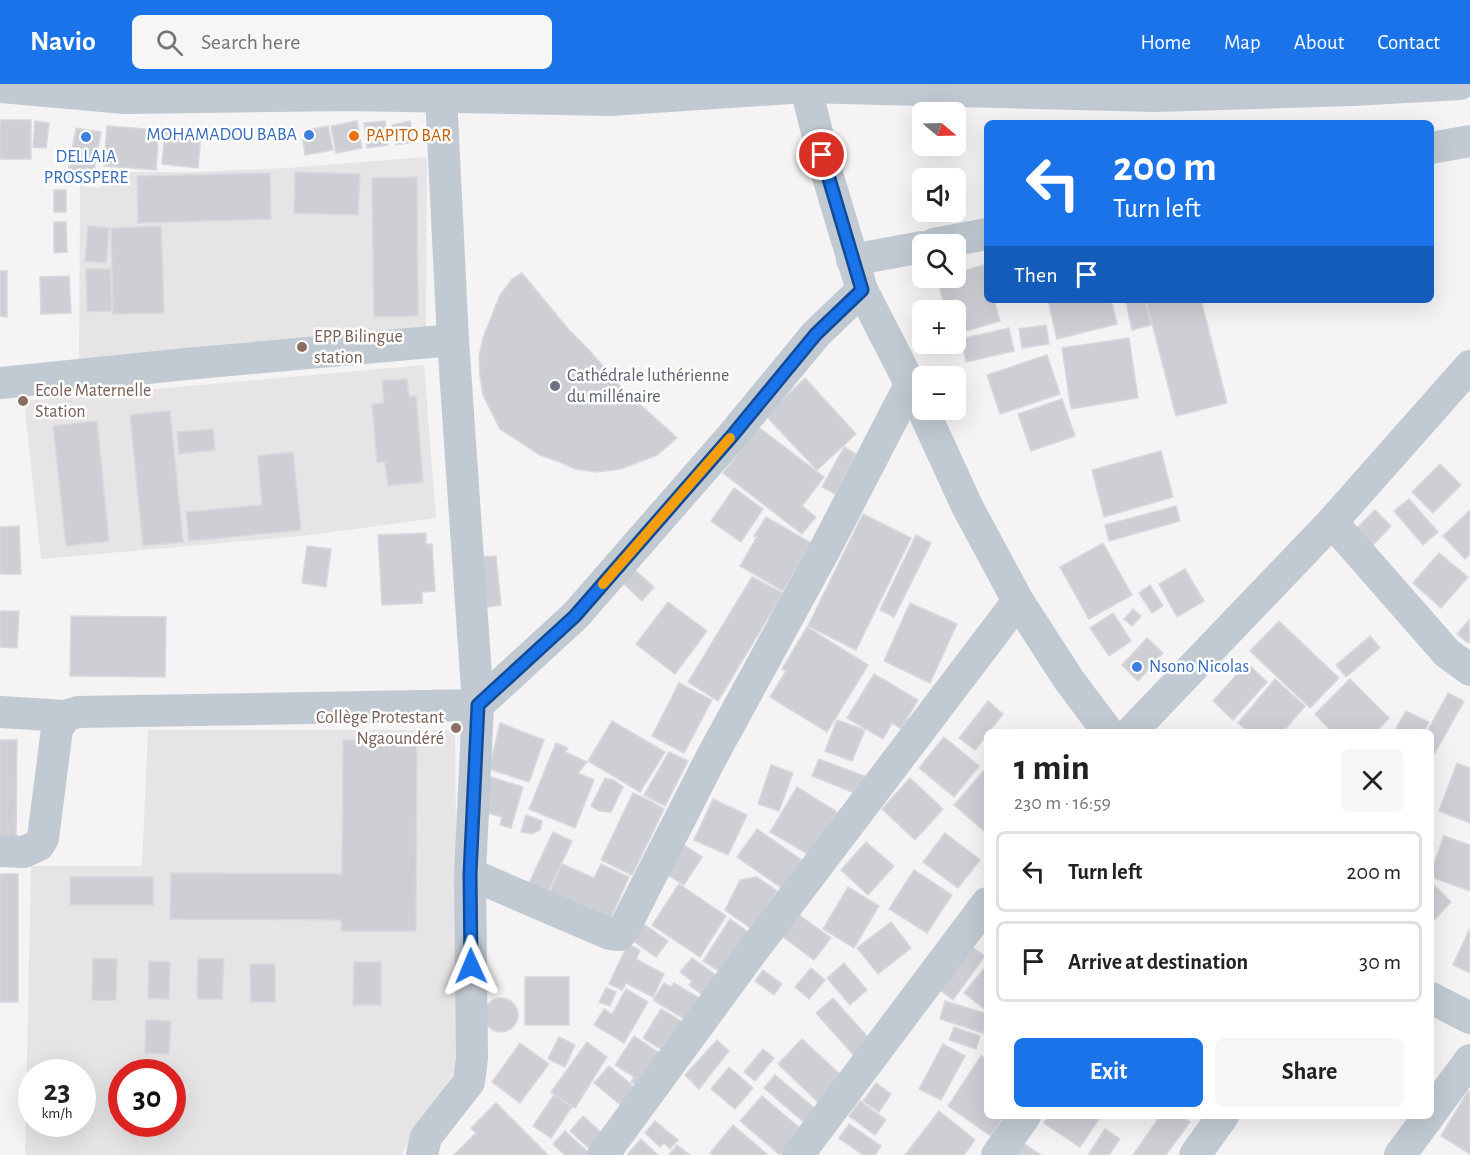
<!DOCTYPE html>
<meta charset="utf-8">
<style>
:root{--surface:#fff;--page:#f6f6f6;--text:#222;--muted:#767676;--line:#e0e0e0;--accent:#1a73e8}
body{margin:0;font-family:"Alegreya Sans",sans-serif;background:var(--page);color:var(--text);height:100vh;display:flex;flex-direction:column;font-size:22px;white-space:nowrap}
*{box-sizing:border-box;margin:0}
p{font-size:20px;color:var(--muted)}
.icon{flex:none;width:33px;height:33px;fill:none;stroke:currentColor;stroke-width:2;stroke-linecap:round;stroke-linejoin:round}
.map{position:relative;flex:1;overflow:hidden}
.side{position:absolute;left:984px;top:645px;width:450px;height:390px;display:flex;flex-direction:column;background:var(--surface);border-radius:9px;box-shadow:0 6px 24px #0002}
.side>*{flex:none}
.top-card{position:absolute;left:984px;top:36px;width:450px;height:183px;border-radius:9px;box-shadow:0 6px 24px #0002;background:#1a73e8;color:#fff;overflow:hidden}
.needle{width:39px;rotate:109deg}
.fabs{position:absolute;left:912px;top:18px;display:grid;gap:12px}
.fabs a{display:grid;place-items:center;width:54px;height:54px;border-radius:9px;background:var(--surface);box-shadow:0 6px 24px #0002;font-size:30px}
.speed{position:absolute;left:18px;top:975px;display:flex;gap:12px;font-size:30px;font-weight:700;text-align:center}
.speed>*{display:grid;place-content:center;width:78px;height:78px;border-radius:50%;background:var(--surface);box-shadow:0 6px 24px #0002;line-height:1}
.speed small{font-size:15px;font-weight:400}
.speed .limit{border:9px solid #d22;background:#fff;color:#111}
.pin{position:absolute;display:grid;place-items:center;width:51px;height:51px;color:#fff;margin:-26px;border:3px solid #fff;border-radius:50%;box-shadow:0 2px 6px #0007}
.me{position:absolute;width:66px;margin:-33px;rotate:359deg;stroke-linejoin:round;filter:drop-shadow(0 0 4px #0008)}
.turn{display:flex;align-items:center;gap:21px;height:126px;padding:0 30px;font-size:27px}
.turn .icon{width:78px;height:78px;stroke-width:2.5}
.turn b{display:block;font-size:42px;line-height:51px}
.then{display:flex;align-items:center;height:57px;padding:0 30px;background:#0003;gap:12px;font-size:22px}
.round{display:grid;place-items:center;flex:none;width:63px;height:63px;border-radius:9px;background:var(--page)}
.head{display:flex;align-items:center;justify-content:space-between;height:102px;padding:0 30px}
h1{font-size:36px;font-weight:600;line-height:45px}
.action{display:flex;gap:12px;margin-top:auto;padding:12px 30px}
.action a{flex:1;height:69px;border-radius:9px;background:var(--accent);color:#fff;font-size:24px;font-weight:600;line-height:69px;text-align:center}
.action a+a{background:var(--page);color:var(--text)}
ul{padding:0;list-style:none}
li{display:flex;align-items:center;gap:18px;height:81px;margin:0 12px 9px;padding:0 18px;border:3px solid var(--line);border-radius:9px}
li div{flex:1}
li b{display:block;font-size:22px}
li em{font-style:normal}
header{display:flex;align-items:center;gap:36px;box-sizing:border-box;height:84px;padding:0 30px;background:var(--accent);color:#fff}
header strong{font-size:28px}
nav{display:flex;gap:33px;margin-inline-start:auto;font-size:21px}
.search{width:420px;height:54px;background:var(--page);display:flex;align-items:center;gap:15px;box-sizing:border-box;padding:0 21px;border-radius:9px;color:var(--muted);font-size:22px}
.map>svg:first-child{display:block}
</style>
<header>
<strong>Navio</strong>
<div class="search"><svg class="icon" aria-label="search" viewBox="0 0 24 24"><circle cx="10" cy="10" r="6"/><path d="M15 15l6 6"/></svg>Search here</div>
<nav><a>Home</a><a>Map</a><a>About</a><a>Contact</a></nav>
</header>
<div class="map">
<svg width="1470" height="1071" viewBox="0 0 1470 1071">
<rect width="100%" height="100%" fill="#f5f3f3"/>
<g fill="#e6e4e5" fill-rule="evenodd">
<polygon points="427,73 426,250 79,282 80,102 100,104 100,88 194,88 286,84"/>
<polygon points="424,281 436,434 303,452 41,475 24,317"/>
<path d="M148,646H455L458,983L401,1071H25L31,782H142ZM32,988H82V1040H32ZM122,988H172V1040H122Z"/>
</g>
<g fill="#cdcfd5" stroke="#d7d9de" stroke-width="1.5">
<rect x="0" y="36" width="31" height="39"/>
<polygon points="35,37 49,39 46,64 33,63"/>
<polygon points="357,37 362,64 336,69 331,42"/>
<polygon points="385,37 388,61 367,64 364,39"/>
<polygon points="410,37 414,58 396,61 392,41"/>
<polygon points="107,42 159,46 156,86 104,82"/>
<polygon points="328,42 333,66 305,71 303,56 312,45"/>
<polygon points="76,44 101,48 92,97 67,93"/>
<polygon points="165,46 201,50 198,84 162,80"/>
<polygon points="295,88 360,90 358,131 294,129"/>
<polygon points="270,89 271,135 138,139 137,92"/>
<polygon points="417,93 418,232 374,233 372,94"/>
<rect x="54" y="106" width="12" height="22"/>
<polygon points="54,138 66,138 67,168 54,169"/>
<polygon points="88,142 109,144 106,179 85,177"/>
<polygon points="161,142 164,229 113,230 111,144"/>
<polygon points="984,181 987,192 987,216 994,216 1000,237 956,250 956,226 946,226 937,195 956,194 956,189"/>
<polygon points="86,185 110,185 112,227 87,228"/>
<polygon points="0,187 7,187 7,233 0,232"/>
<polygon points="522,189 569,246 590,267 620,302 677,354 657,371 621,385 596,388 575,385 560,378 540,371 500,345 483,311 480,292 479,272 483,254 500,211 512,195"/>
<polygon points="69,192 71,229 41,230 40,193"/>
<polygon points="1048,216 1111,216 1117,240 1057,255"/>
<polygon points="1135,216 1145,216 1151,241 1132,246 1126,218"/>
<polygon points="1146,216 1201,216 1227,319 1176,332"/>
<polygon points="1046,241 1049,260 1022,264 1019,245"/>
<polygon points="1009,244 1014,267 966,278 961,255"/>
<polygon points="1129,254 1138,314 1071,325 1062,264"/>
<polygon points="1047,271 1060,310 1000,330 987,291"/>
<polygon points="805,294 856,350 817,386 766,332"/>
<polygon points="407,295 409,313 416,312 423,398 388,402 385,378 377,378 372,320 384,319 382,297"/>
<polygon points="1062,315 1075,352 1031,367 1018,330"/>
<polygon points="170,327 183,458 143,462 130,331"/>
<polygon points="97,337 109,457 66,462 53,342"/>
<polygon points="758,343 824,393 802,422 816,433 802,450 723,389"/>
<polygon points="213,345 215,366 179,370 177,348"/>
<polygon points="844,363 856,370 835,410 822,403"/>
<polygon points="1161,367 1173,413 1104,433 1092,386"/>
<polygon points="293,368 301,446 189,457 186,428 262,421 258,372"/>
<polygon points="1440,380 1461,401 1433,429 1412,408"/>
<polygon points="734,404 763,425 741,458 711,437"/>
<polygon points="1409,415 1438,448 1423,461 1394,427"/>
<polygon points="1176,422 1180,437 1109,457 1105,441"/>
<polygon points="1375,426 1391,442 1373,461 1357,444"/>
<polygon points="1470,426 1470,470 1465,475 1443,452"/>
<polygon points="863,430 911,454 856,566 808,542"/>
<polygon points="766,433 811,459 783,507 740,482 757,453 754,452"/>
<polygon points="19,442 21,490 0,490 0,443"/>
<polygon points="426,449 426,460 432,460 435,507 422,508 422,519 382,521 378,451"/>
<polygon points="916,451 931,459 894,533 880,526"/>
<polygon points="1103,459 1132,511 1089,535 1060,483"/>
<polygon points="307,462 331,465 326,503 302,499"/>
<polygon points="1439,469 1468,493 1441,524 1413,499"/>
<polygon points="496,472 501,521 481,524 482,473"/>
<polygon points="1185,485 1204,517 1177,533 1159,500"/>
<polygon points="635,486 654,503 642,517 623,499"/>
<polygon points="752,493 783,509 718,617 688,598"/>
<polygon points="1150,501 1163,522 1152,529 1139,509"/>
<polygon points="668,518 707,547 675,590 636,560"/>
<polygon points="910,519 957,540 930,599 884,577"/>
<polygon points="1133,525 1141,532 1132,542 1124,535"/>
<polygon points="0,527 19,527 17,564 0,563"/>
<polygon points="1113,529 1131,557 1109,572 1090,544"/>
<polygon points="71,532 166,533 165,593 70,592"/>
<polygon points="1469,536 1470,556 1468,559 1457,550"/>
<polygon points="1279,537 1339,594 1310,624 1250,567"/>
<polygon points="807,543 868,581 827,648 770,613 786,587 782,585"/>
<polygon points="1370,552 1380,564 1346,593 1336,581"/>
<polygon points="1147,554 1163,569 1138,597 1122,581"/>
<polygon points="1247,579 1267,598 1233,636 1213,617"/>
<polygon points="874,590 918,616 901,645 892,639 883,655 847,634"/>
<polygon points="1275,595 1305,622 1283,648 1249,648 1238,639"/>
<polygon points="1350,595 1389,634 1376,648 1332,648 1315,630"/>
<polygon points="679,599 712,616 684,669 652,652"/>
<polygon points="1448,609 1464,617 1435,669 1431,667 1431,648 1427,648"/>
<polygon points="988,617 1003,630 989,648 987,648 987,651 975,666 959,654"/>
<polygon points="1406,627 1429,638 1424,648 1394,648"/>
<polygon points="837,636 865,646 852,677 825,667"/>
<polygon points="612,637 665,668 640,708 588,677"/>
<polygon points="500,639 544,656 529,698 489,685"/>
<polygon points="944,653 979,682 954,713 919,684"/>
<polygon points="0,656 17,656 16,753 0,752"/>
<polygon points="343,656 417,656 416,847 341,847 341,836 170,835 171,789 342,790"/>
<polygon points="556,659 568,664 565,668 587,678 578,689 594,696 575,744 529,725"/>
<polygon points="669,668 688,677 665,722 644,711"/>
<polygon points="819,675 864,692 857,710 812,692"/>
<polygon points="1457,679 1470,684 1470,739 1439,727"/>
<polygon points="771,681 793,689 779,727 758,720"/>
<polygon points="987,683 987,743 984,747 954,721"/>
<polygon points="488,692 523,703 511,744 500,741 502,733 477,726"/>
<polygon points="605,694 614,696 623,703 611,728 599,727 591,722"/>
<polygon points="910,694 943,725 915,756 882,725"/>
<polygon points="797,703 837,728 811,772 770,748"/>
<polygon points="633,709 649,716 664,725 632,791 601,776"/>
<polygon points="713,715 747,731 728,771 694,756"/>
<polygon points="526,731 542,737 540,746 532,750 521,748"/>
<polygon points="757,745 803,777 783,805 737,773"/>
<polygon points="553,748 572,757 548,808 529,799"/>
<polygon points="945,749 980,776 958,804 923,778"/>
<polygon points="1444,752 1470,761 1470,807 1431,793 1431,788"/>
<polygon points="866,758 894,782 868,811 841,786"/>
<polygon points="684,761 702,773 684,801 666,790"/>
<polygon points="562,780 594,794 601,780 629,793 608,840 548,812"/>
<polygon points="914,786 952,811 927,849 889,825"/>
<rect x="0" y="790" width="18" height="128"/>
<rect x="70" y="793" width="83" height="28"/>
<polygon points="757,793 777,807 753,846 725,826 740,796"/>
<polygon points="1431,798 1451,818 1431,839"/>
<polygon points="679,800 726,832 700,873 652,841"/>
<polygon points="848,803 879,822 854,864 823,845"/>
<polygon points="798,830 831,854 814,876 782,852"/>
<polygon points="730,835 748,848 722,889 703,877"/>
<polygon points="641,838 668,857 656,873 629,854"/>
<polygon points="891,838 911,864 878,890 857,864"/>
<polygon points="1470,844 1470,889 1453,881"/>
<polygon points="628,860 640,866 636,875 664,890 653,913 626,899 622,906 609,900"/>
<polygon points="972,863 985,872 953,916 940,906"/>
<polygon points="93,874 117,875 116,916 92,916"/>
<polygon points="198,874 224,875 222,915 197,915"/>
<polygon points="692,874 717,892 703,911 689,901 692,897 680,888"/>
<polygon points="149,877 170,878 169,915 148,914"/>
<polygon points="354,878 381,878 381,921 353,921"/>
<polygon points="844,879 867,906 850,921 827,894"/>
<polygon points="250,880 275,880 275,918 251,918"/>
<polygon points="987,881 987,927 964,909"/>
<polygon points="811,884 825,896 809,915 795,903"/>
<polygon points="763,886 782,900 774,911 755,897"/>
<rect x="525" y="893" width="44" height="48"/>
<polygon points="664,899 671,903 674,899 699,914 686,936 653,916"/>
<polygon points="606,904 616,908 610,922 599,918"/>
<polygon points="626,905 648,918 624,959 594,941 604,925 612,930"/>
<circle cx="501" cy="931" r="17"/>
<polygon points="833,914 873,959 856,974 816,929"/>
<polygon points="945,917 987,930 987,937 983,949 940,935"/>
<polygon points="661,925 686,940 667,969 643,954"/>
<polygon points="146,936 171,937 169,970 145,969"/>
<polygon points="954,943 980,952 976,965 949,956"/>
<polygon points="634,952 662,971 641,1004 631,998 634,993 615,981"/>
<polygon points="559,953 575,961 565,983 548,975"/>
<polygon points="802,955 844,994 820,1020 778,980"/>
<polygon points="717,956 729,967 699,1005 685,991"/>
<polygon points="587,958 607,973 575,1024 551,1008"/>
<polygon points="520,959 549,980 520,1019 492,998"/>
<polygon points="943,960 965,972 941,1016 919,1005"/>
<polygon points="763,965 774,974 755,997 744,988"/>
<polygon points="981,972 987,975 987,1032 1004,1032 991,1052 948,1022"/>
<polygon points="609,982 638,1006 624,1024 594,999"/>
<polygon points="729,983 753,1004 735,1025 711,1005"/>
<polygon points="775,991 818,1027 807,1041 764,1004"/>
<polygon points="876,999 891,1010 879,1028 863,1017"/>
<polygon points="1468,1007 1470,1009 1470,1070 1441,1052"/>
<polygon points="554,1011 572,1023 551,1054 533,1042"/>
<polygon points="762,1012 801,1045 780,1071 740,1037"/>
<polygon points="860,1017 886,1036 875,1051 849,1032"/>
<polygon points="496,1019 548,1071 454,1071 476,1049 471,1044"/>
<polygon points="939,1027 975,1056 964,1071 905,1071"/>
<polygon points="583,1032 604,1051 591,1066 570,1047"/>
<polygon points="1049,1032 1101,1032 1080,1063 1044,1039"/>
<polygon points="1160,1032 1181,1032 1190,1038 1166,1071 1133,1071"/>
<polygon points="655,1037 678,1056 670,1065 664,1059 660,1063 645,1049"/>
<polygon points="849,1040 881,1062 875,1071 863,1071 839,1054"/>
<polygon points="733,1041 768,1071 712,1071 710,1069"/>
<polygon points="1105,1045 1120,1055 1109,1071 1088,1071"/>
<polygon points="565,1047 590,1070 589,1071 565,1071 553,1060"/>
<polygon points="641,1055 658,1071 627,1071"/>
<polygon points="1023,1059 1041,1071 1015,1071"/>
<polygon points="677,1061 690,1071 669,1071"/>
</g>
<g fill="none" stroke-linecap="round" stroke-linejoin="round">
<g stroke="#c1cad2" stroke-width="32">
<polyline points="805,0 828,93 862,206 920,319"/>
<polyline points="0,3 125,14 348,11 610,16 805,3 1156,12 1352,6 1460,0"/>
<polyline points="1431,64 1470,57"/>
<polyline points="934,160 987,150"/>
<polyline points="852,176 922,163"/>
<polyline points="0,299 186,280 453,256 441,12"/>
<polyline points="923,326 967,422 1018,517 1069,596 1108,648"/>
<polyline points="1332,438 1447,569 1470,586"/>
<polyline points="0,628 65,632"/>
<polyline points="1131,648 1332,438 1470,282"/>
<polyline points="0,767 24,768 39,761 43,754 57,645 65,632 78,628 478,621 453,256"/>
<polyline points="470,790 610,850 619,851 624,845 710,676 824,467 911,299"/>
<polyline points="1431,914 1470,934"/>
<polyline points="1431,1029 1470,976"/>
<polyline points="422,1071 426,1053 469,998 472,974 470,790 478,621 575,532 732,352 816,250 862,206"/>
<polyline points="603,1071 751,869 1018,517"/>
<polyline points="798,1071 987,819"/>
<polyline points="997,1071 1025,1032"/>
<polyline points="1195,1071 1223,1032"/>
<polyline points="1400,1071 1429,1032"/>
</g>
</g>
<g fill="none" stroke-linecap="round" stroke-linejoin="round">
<g stroke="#114b97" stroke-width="15">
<polyline id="route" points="471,882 470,790 478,621 575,532 732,352 816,250 862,206 822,71"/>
</g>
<use href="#route" stroke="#1a73e8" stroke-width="10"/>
<polyline stroke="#f59e0b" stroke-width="10" points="603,500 730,354"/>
</g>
<g fill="#3f7fe0" stroke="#fff" stroke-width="2">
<circle cx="309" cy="51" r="6"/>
<circle cx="86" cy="53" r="6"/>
<circle cx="1137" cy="583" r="6"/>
</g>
<circle fill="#e8710a" stroke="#fff" stroke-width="2" cx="354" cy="52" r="6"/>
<g fill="#8d6e63" stroke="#fff" stroke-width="2">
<circle cx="302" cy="263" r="6"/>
<circle cx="23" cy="317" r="6"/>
<circle cx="456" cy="644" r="6"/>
</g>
<circle fill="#6b7280" stroke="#fff" stroke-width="2" cx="555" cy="302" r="6"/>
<g text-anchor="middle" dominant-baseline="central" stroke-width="5" stroke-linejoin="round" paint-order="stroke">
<g font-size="18" fill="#366cbe" stroke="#fff" text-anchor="end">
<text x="297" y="51">MOHAMADOU BABA</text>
<text x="86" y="73" text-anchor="middle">DELLAIA<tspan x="86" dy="21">PROSSPERE</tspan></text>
<text x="1149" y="583" text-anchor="start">Nsono Nicolas</text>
</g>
<g font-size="18" fill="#c56008" stroke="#fff" text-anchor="start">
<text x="366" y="52">PAPITO BAR</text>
</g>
<g font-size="18" fill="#785e54" stroke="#fff" text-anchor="start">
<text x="314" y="253">EPP Bilingue<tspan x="314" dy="21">station</tspan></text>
<text x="35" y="307">Ecole Maternelle<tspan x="35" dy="21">Station</tspan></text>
<text x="444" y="634" text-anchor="end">Collège Protestant<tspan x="444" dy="21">Ngaoundéré</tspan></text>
</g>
<g font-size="18" fill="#5b616d" stroke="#fff" text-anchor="start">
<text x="567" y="292">Cathédrale luthérienne<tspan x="567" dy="21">du millénaire</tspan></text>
</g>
</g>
</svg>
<div class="fabs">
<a><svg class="needle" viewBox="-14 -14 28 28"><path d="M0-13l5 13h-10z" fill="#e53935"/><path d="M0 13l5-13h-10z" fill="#767676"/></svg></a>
<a><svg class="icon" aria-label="sound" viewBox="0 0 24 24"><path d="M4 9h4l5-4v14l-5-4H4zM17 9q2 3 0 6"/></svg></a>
<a><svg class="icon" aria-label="search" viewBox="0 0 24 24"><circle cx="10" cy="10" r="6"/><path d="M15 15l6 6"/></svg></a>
<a>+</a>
<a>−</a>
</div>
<div class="speed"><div>23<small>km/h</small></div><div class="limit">30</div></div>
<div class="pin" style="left:822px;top:71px;background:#d93025"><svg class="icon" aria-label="arrive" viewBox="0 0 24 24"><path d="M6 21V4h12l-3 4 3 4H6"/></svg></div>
<svg class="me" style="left:471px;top:882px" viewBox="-20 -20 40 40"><path d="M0-17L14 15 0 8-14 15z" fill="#1a73e8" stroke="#fff" stroke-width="4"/></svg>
<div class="top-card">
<div class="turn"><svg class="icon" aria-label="left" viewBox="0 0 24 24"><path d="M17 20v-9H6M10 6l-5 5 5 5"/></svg><div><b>200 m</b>Turn left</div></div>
<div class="then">Then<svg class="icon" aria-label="arrive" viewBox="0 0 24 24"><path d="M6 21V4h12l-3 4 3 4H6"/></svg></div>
</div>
<section class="side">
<div class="head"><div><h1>1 min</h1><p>230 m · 16:59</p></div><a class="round"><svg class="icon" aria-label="close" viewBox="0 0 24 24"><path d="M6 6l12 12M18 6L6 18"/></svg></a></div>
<ul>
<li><svg class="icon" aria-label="left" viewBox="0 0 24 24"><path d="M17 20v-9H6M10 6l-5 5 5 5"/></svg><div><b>Turn left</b></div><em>200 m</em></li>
<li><svg class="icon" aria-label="arrive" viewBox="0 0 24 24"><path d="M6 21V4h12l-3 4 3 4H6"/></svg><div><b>Arrive at destination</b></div><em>30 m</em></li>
</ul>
<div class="action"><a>Exit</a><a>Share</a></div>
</section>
</div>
